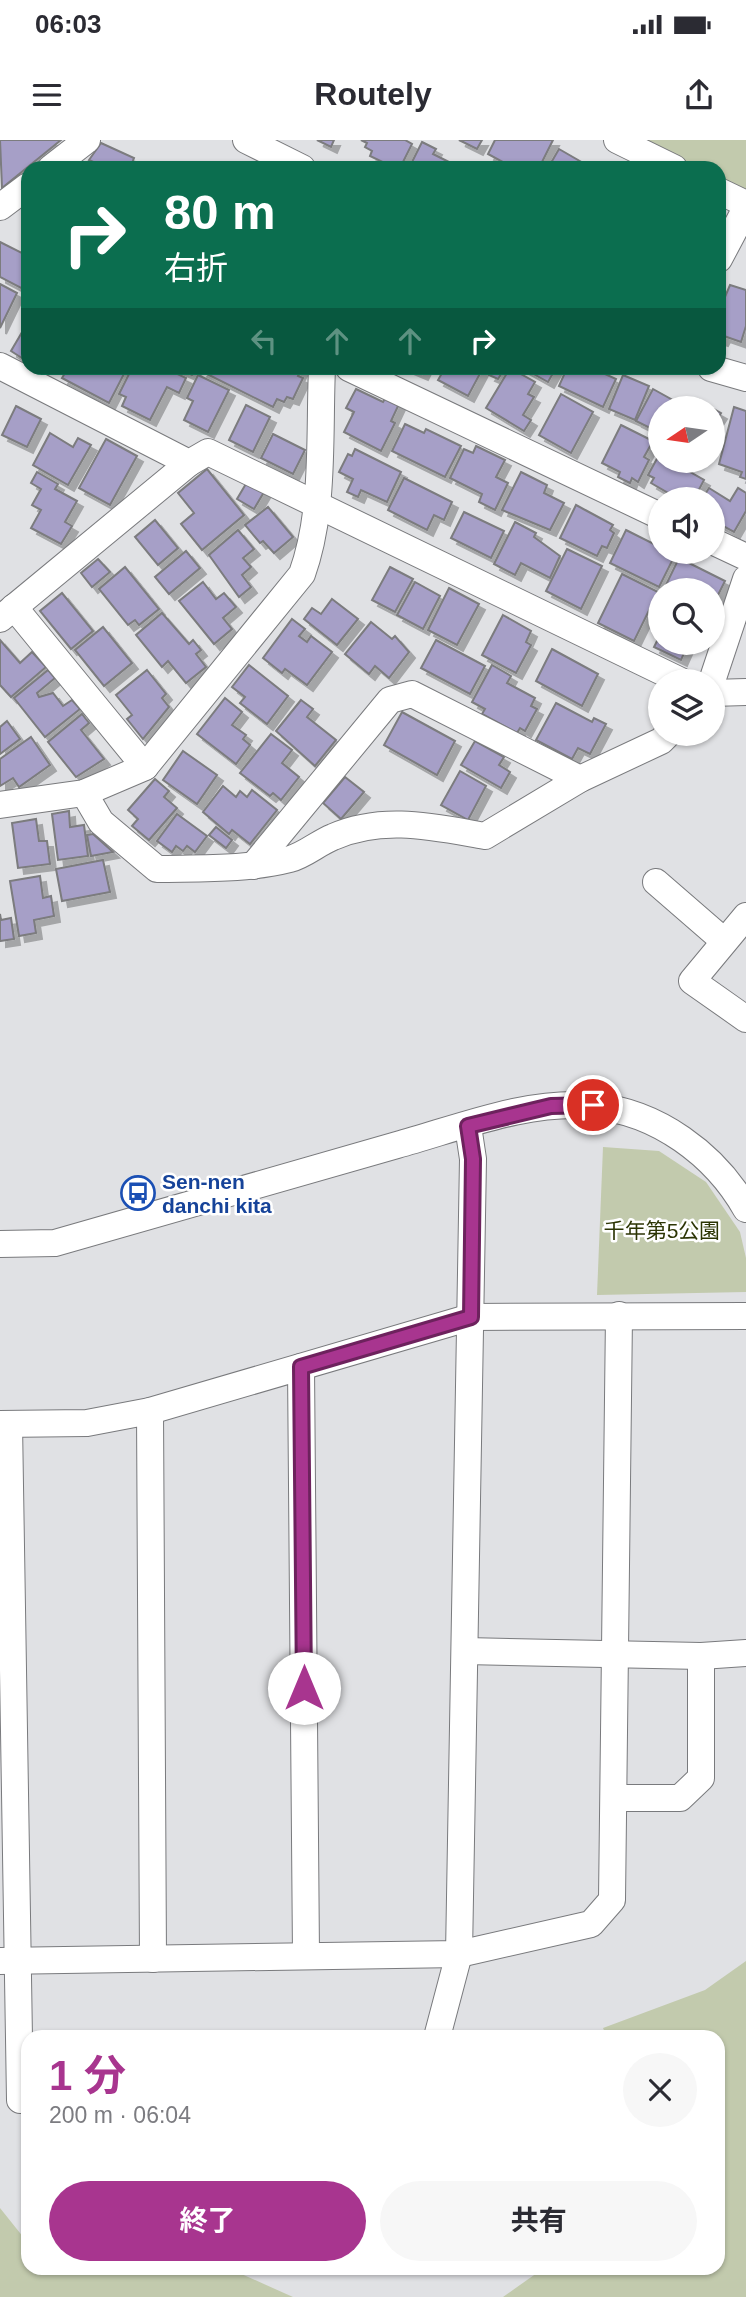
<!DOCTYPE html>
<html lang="ja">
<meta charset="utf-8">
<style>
:root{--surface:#fff;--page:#f7f7f7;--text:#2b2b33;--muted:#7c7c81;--accent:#a8358f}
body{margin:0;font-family:Helvetica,"Noto Sans JP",sans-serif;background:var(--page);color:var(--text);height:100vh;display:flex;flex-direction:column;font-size:26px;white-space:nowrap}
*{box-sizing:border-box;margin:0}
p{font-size:23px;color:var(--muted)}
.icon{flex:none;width:38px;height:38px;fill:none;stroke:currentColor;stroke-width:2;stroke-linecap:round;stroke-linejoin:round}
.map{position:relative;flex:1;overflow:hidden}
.sheet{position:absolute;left:21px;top:1890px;width:704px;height:245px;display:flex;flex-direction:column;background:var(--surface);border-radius:21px;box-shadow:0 2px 5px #0004}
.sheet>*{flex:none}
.top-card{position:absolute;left:21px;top:21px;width:705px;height:214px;border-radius:21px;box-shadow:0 2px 5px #0004;background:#0b6e4f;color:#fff;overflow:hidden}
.needle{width:46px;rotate:257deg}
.fabs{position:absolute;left:648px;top:256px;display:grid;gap:14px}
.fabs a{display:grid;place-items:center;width:77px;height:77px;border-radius:50%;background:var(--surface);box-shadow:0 2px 5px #0004;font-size:35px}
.pin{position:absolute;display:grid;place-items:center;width:60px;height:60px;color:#fff;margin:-30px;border:4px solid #fff;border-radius:50%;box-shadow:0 2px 7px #0007}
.me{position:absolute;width:77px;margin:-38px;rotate:0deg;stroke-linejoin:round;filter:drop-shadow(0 0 5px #0008)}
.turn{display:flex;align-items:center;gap:24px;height:147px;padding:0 28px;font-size:32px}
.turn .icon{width:91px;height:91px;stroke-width:2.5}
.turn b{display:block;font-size:49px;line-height:60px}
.lanes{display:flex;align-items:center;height:66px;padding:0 28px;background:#0003;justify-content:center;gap:35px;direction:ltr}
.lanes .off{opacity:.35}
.round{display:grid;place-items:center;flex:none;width:74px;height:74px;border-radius:37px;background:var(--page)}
.head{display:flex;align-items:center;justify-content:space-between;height:119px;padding:0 28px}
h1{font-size:42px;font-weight:700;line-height:52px;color:var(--accent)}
.action{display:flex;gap:14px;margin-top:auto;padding:14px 28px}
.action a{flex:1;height:80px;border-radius:42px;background:var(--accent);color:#fff;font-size:28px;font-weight:700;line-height:80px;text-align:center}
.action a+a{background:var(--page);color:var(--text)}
.status{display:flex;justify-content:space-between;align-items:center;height:49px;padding:0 35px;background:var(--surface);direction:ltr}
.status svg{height:19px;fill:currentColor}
header{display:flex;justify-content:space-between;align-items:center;height:91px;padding:0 28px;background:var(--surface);font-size:32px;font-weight:700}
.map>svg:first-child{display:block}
</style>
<div class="status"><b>06:03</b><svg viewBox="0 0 49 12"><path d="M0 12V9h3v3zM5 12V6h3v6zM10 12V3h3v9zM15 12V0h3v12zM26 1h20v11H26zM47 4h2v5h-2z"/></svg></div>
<header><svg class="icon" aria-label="menu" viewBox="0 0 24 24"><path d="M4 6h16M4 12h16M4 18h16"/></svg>Routely<svg class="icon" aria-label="share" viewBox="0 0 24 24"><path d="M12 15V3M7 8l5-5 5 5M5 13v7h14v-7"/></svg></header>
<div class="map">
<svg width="746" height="2157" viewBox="0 0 746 2157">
<defs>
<filter id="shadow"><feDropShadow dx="6" dy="6" stdDeviation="0" flood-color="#0004"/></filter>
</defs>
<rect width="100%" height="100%" fill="#e0e1e4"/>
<g fill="#c2caad">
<polygon points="638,0 746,0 746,52 719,40 719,28 694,28"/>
<polygon points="603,1007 659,1011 706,1042 740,1092 746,1118 746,1152 597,1155"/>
<polygon points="746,1821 746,2157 503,2157 544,2128 718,2128 718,1897 607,1897 603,1888 705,1850"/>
<polygon points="0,2068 28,2103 28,2128 61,2128 71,2135 134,2128 228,2128 293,2157 0,2157"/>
</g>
<g fill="#a69fc7" stroke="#7b7b7e" stroke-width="2" filter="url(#shadow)">
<polygon points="0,0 61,0 2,48"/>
<polygon points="317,0 334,0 331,7"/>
<polygon points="361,0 405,0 412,4 400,28 395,28 370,16 372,11 365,7 367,3"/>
<polygon points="459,0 482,0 477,9"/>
<polygon points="495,0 553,0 539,28 514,28 488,14"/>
<polygon points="422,2 436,9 433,14 457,26 456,28 409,28"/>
<polygon points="101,3 134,18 130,28 106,28 89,20"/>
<polygon points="559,9 590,27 589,28 548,28"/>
<polygon points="0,102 28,116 28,138 23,149 0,137"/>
<polygon points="0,144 17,153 0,188"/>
<polygon points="730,145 746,150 746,186 741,202 724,196 722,200 719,199 719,171"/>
<polygon points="28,182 28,222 11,211"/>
<polygon points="68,228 121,228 126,230 109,263 62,238"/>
<polygon points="132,228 165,228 186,238 179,253 167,247 150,280 122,266 126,257 119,254"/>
<polygon points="176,228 196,228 192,235"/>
<polygon points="203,228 296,228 301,230 298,236 303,238 293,259 287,257 284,262 277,259 273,267 201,231"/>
<polygon points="408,228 425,228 422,234"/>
<polygon points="445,228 483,228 468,256 438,240"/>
<polygon points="494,228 505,228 498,239 489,235"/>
<polygon points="510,228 535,242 528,254 534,257 523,275 531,280 524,291 486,268"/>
<polygon points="523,228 556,228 548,242"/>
<polygon points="567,228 592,228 616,239 603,267 559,246"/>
<polygon points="198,235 229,250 208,292 184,280 193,261 187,258"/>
<polygon points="623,235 649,246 635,280 609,269"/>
<polygon points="356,249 383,262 386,257 399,264 391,281 395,283 381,311 344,292 354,272 346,268"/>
<polygon points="653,249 678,263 676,268 660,268 660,293 636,281"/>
<polygon points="561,254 593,272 571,313 539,295"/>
<polygon points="700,260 712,268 695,268"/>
<polygon points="246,265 270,277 253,312 229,300"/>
<polygon points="16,266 41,279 27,307 2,295"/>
<polygon points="734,267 746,271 746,339 740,337 742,332 719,324"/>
<polygon points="712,268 721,273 712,287"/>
<polygon points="405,284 424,293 426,289 461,306 445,337 392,311"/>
<polygon points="621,285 653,301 644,317 649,320 638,342 632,338 630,343 618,337 620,332 602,323"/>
<polygon points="50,293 73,307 78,298 91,305 68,345 33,325"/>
<polygon points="273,294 305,310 293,334 261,318"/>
<polygon points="106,299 137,316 110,365 79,348"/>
<polygon points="476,306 505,320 496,337 508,343 495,370 479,362 482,354 450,338 464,309 473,313"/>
<polygon points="355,309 401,332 387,362 361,350 358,357 347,352 353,339 339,332 348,314 352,316"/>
<polygon points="659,315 660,320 669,320 704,340 694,359 665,359 668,353 651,343 654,338 648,335"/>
<polygon points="207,329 244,375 202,410 181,384 194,373 178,353"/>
<polygon points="37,332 58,344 55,349 77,361 65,382 72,386 61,404 31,388 41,370 32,365 41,349 31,343"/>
<polygon points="521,332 547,345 544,353 564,363 550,390 502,370"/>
<polygon points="404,338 452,362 444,380 434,375 427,390 388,370"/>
<polygon points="247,342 264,352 254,369 237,359"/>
<polygon points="709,348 730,361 738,348 746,353 746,371 734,392 712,380 712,359 702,359"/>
<polygon points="576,365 613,385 610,390 614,393 607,408 602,406 597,416 560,398"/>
<polygon points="268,367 293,397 274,413 263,401 260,403 245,385"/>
<polygon points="464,372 504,391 491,418 451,398"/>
<polygon points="155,380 178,408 158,425 135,397"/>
<polygon points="515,382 536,393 534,397 560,416 550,438 521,423 515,435 494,424"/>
<polygon points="238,390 254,409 243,418 251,427 242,435 251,447 239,457 209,415"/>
<polygon points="626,390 660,407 660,411 675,415 659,447 610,423"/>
<polygon points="567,409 602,426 581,469 546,451"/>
<polygon points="186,411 200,428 169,454 155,437"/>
<polygon points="679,418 725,441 712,467 712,450 664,449"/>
<polygon points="98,419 110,432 92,447 81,433"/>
<polygon points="125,427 159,469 139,485 135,480 128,485 99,449"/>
<polygon points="390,427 413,439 395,472 372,460"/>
<polygon points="622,434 658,452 634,501 598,483"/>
<polygon points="203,442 216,459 224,453 236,467 223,478 232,489 214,504 179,461"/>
<polygon points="415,442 440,456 423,489 397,475"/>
<polygon points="449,448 479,464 457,505 428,490"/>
<polygon points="62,453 93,491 71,509 40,471"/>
<polygon points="332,459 358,479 337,505 304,479 312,468 321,474"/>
<polygon points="162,473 189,504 193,500 201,510 196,514 206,527 186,543 168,521 162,527 136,495"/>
<polygon points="503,475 531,491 526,502 531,505 516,533 482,515"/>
<polygon points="292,479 305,489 299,496 307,502 311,496 332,512 307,545 285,529 282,533 263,518"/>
<polygon points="371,482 392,499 395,496 409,512 389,538 375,526 369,534 345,514"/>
<polygon points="103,487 132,523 104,546 75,510"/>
<polygon points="660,495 660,502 689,502 681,520 654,507"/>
<polygon points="0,500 20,523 32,512 46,527 11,557 0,545"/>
<polygon points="436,500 485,526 470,554 421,528"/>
<polygon points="552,509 598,534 582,566 536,541"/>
<polygon points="249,525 288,556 267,584 240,563 245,557 232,547"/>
<polygon points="492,525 511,536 507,543 535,558 531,566 537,569 525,591 520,588 517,593 482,574 485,569 472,562"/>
<polygon points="48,530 55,538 37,553 39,557 53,553 63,566 72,560 80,569 45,597 14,558"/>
<polygon points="147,530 166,554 162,558 169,567 143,599 127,579 132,575 116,555"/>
<polygon points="225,558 242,572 232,585 246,595 243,599 250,605 236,624 197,594"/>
<polygon points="301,560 313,569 307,577 336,600 315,626 276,591"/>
<polygon points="556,563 592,582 594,578 606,584 590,614 578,608 572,619 536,600"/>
<polygon points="402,572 455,601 437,635 384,605"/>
<polygon points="82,574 89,583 81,590 104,619 76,637 48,602"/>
<polygon points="7,581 20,599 0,614 0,587"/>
<polygon points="271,594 292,610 282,623 299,637 281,660 273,653 270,656 240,633"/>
<polygon points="31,597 50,625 19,647 13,638 0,646 0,619"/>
<polygon points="475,601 504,617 499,625 510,632 501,648 461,625"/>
<polygon points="183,611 217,635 197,664 163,640"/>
<polygon points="460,631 486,646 468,680 441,665"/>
<polygon points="345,637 364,652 341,679 323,663"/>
<polygon points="155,639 169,651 164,657 177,668 149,700 132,686 138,679 128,670"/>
<polygon points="223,646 236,657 240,651 247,657 252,650 277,670 250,704 232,690 229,694 203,672"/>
<polygon points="69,671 70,687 84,685 88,716 58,720 52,674"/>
<polygon points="177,674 207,696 195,712 187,706 183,711 176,706 172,712 157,701"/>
<polygon points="36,679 39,701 47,701 50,724 18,728 12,683"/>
<polygon points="216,687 232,700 226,708 209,695"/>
<polygon points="93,694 113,712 91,716 87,695"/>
<polygon points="103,720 110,752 62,761 56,729"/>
<polygon points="40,736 43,758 51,756 54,776 34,780 36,793 19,796 10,741"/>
<polygon points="0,774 1,780 11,778 14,799 0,801"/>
</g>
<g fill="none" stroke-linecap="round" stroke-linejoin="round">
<g stroke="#797a7d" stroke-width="28">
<g id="minor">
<polyline points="246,0 302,28"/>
<polyline points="617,0 674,28"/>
<polyline points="51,28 87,0"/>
<polyline points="719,51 746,64"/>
<polyline points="0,67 28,46"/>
<polyline points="719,119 746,68"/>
<polyline points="0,226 189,323 208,312 681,541"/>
<polyline points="349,228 660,376"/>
<polyline points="711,228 746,238"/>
<polyline points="712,401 746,417"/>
<polyline points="14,467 145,627"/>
<polyline points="0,479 189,323"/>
<polyline points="712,541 746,439"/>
<polyline points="712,553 746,552"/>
<path d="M84,653L101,682L157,729C201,728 247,730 290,719C305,715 318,703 333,697C383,675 433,687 485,696L580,639L661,601L669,593"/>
<path d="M0,665L84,653L145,627L302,434C325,370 319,295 322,228"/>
<polyline points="253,726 390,560 412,554 580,639"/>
<polyline points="656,742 724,801"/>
<polyline points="746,776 692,841 746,879"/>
<path d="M0,1104L55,1103C169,1070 283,1037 397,1005C459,988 529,959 594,966C657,972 715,1014 746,1069"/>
<polyline points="301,1227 306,1815"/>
<polyline points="150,1271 153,1819"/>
<polyline points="0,1284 87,1283 150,1271 471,1177 746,1176"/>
<polyline points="9,1284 20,1960"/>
<polyline points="465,1511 701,1516 746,1513"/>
<polyline points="614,1658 680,1658 701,1638 701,1516"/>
<polyline points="0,1821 459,1814 591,1784 612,1760 619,1175"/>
<polyline points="437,1897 459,1814 473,1019 468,986"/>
</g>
</g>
<use href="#minor" stroke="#fff" stroke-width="26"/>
</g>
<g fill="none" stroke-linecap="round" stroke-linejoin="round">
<g stroke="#6d225d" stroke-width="18">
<polyline id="route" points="304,1548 301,1227 471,1177 473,1019 468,986 551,966 593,965"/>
</g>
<use href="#route" stroke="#a8358f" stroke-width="12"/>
</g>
<defs>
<g id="bus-ring" transform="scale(1.75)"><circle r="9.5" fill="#fff" stroke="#1a4fb4" stroke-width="1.5"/><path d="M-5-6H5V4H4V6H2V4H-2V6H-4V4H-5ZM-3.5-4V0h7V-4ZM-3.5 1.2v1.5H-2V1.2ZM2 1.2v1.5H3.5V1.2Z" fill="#1a4fb4"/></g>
</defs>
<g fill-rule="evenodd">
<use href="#bus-ring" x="138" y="1053"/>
</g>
<g text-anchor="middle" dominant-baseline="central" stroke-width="5" stroke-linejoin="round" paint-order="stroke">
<g font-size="21" font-weight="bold" fill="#164399" stroke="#fff" text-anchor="start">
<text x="162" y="1041">Sen-nen<tspan x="162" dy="24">danchi kita</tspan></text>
</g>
<g font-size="21" fill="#2c3504" stroke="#fff">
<text x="662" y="1090">千年第5公園</text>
</g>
</g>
</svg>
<div class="fabs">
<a><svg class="needle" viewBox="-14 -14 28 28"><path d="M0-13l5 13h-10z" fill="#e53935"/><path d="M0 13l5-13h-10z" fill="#7c7c81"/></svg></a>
<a><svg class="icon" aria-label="sound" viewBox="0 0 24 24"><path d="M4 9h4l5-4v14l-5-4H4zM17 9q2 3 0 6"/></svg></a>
<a><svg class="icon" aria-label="search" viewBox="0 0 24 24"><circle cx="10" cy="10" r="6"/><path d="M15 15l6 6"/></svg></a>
<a><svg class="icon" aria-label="layers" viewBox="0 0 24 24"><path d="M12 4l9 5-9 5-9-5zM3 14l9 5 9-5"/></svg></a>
</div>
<div class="pin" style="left:593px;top:965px;background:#d93025"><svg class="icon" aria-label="arrive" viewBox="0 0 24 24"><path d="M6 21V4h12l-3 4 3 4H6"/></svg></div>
<svg class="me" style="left:304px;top:1548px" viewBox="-20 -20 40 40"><circle r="19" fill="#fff"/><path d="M0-13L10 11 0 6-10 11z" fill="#a8358f"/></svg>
<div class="top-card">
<div class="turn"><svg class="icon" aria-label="right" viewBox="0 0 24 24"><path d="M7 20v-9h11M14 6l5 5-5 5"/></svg><div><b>80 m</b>右折</div></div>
<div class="lanes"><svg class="icon off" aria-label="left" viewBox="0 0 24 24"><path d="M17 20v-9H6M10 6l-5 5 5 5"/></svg><svg class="icon off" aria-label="ahead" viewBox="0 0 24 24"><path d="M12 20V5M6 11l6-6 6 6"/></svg><svg class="icon off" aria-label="ahead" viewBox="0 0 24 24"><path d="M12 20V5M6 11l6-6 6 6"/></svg><svg class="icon" aria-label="right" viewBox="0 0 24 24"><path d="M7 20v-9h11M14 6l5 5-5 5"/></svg></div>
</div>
<section class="sheet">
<div class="head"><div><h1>1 分</h1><p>200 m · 06:04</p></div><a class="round"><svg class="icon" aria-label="close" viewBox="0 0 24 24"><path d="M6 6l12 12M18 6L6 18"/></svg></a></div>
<div class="action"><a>終了</a><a>共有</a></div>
</section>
</div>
